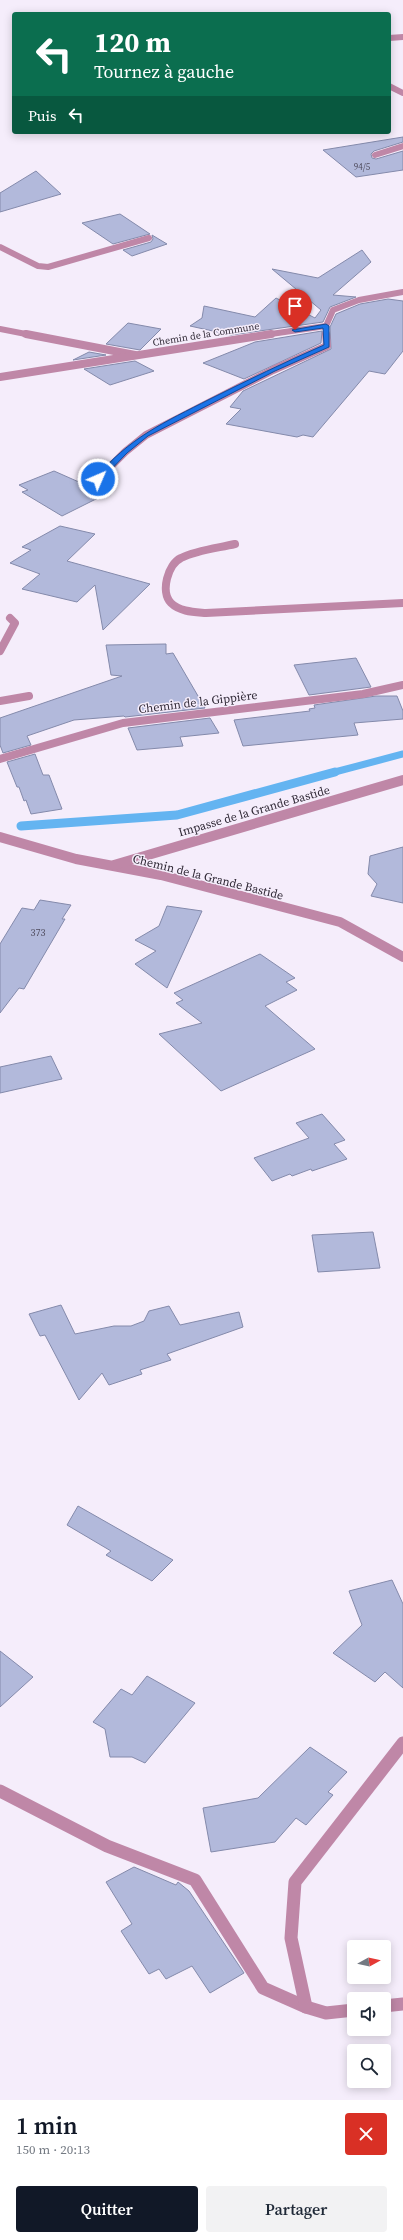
<!DOCTYPE html>
<html lang="fr">
<meta charset="utf-8">
<style>
:root{--surface:#fff;--page:#f2f2f3;--text:#1f2937;--muted:#747a83;--accent:#111827}
body{margin:0;font-family:"Source Serif 4",serif;background:var(--page);color:var(--text);height:100vh;display:flex;flex-direction:column;font-size:15px;white-space:nowrap}
*{box-sizing:border-box;margin:0}
p{font-size:13px;color:var(--muted)}
.icon{flex:none;width:22px;height:22px;fill:none;stroke:currentColor;stroke-width:2;stroke-linecap:round;stroke-linejoin:round}
.map{position:relative;height:2100px;overflow:hidden}
.panel{display:flex;flex-direction:column;background:var(--surface);flex:1}
.panel>*{flex:none}
.top-card{position:absolute;left:12px;top:12px;width:379px;height:122px;border-radius:4px;box-shadow:0 2px 10px #0003;background:#0b6e4f;color:#fff;overflow:hidden}
.needle{width:26px;rotate:82deg}
.tools{position:absolute;left:347px;top:1940px;display:grid;gap:8px}
.tools a{display:grid;place-items:center;width:44px;height:44px;border-radius:4px;background:var(--surface);box-shadow:0 2px 10px #0003;font-size:20px}
.pin{position:absolute;display:grid;place-items:center;width:34px;height:34px;color:#fff;margin:-41px -17px;border-radius:50% 50% 50% 0;rotate:-45deg;box-shadow:0 0 4px #0007}
.pin .icon{rotate:45deg}
.me{position:absolute;width:44px;margin:-22px;rotate:45deg;stroke-linejoin:round;filter:drop-shadow(0 0 3px #0008)}
.turn{display:flex;align-items:center;gap:14px;height:84px;padding:0 16px;font-size:18px}
.turn .icon{width:52px;height:52px;stroke-width:2.5}
.turn b{display:block;font-size:28px;line-height:34px}
.then{display:flex;align-items:center;height:38px;padding:0 16px;background:#0003;gap:8px;font-size:15px}
.round{display:grid;place-items:center;flex:none;width:42px;height:42px;border-radius:4px;background:var(--page)}
.head{display:flex;align-items:center;justify-content:space-between;height:68px;padding:0 16px}
h1{font-size:24px;font-weight:600;line-height:30px;color:var(--accent)}
.primary-button{display:flex;gap:8px;margin-top:auto;padding:8px 16px}
.primary-button a{flex:1;height:46px;border-radius:4px;background:var(--accent);color:#fff;font-size:16px;font-weight:600;line-height:46px;text-align:center}
.primary-button a+a{background:var(--page);color:var(--text)}
.map>svg:first-child{display:block}
</style>
<div class="map">
<svg width="403" height="2100" viewBox="0 0 403 2100">
<rect width="100%" height="100%" fill="#f5edfb"/>
<g fill="none" stroke-linecap="round" stroke-linejoin="round">
<polyline stroke="#64b4f1" stroke-width="7" points="331,773 403,754"/>
<polyline stroke="#64b4f1" stroke-width="9" points="21,826 177,815 335,772"/>
</g>
<g fill="#b2b9db" stroke="#848aab">
<polygon points="403,137 403,142 374,151 371,154 372,158 376,159 403,151 403,170 356,177 323,150"/>
<polygon points="36,171 61,194 0,212 0,193"/>
<polygon points="120,214 150,234 113,244 82,223"/>
<polygon points="152,235 167,244 132,256 123,250 151,242 153,239"/>
<polygon points="362,250 371,262 333,295 356,297 330,307 323,322 231,335 190,326 202,318 204,306 255,317 276,298 315,318 321,310 272,269 318,278"/>
<polygon points="388,299 403,301 403,351 385,374 369,371 313,437 303,435 297,437 226,424 241,409 230,407 243,391 331,349 330,327 336,314 360,304"/>
<polygon points="128,323 161,329 140,350 106,344"/>
<polygon points="322,331 321,343 244,379 203,363 255,342"/>
<polygon points="89,352 106,355 73,360"/>
<polygon points="135,361 154,371 110,385 84,369"/>
<polygon points="54,471 106,494 62,516 22,492 28,490 19,485"/>
<polygon points="60,526 95,534 67,561 150,584 103,630 95,585 77,602 22,589 40,574 10,563 31,550 22,547"/>
<polygon points="166,644 166,654 173,653 205,708 125,717 124,716 74,720 27,736 31,745 3,753 0,745 0,718 122,676 111,675 106,645"/>
<polygon points="356,658 371,687 309,695 294,665"/>
<polygon points="376,696 397,696 403,711 403,719 354,723 358,735 243,746 234,720 310,711 309,709 315,708 314,705"/>
<polygon points="210,718 219,733 180,737 183,746 137,750 128,728"/>
<polygon points="35,754 43,775 49,775 62,809 31,814 26,800 24,801 19,787 17,787 7,762"/>
<polygon points="403,847 403,903 371,896 377,884 368,874 370,856"/>
<polygon points="40,900 71,905 62,919 65,919 24,989 19,988 0,1013 0,944 22,908 34,910"/>
<polygon points="167,906 202,911 167,988 135,964 156,951 135,940 159,926"/>
<polygon points="260,954 295,978 286,982 297,990 265,1006 315,1049 221,1091 159,1034 202,1023 176,1003 183,1000 174,993"/>
<polygon points="51,1056 62,1079 0,1093 0,1067"/>
<polygon points="322,1114 345,1140 334,1144 347,1159 312,1171 311,1169 292,1176 290,1174 272,1181 254,1158 309,1138 296,1123"/>
<polygon points="373,1232 380,1268 318,1272 312,1235"/>
<polygon points="61,1305 75,1334 114,1326 131,1326 144,1321 149,1311 169,1306 180,1325 239,1312 243,1327 167,1354 171,1360 140,1370 142,1374 109,1385 102,1373 79,1400 45,1335 40,1336 29,1314"/>
<polygon points="78,1506 173,1560 152,1581 106,1555 111,1551 67,1525"/>
<polygon points="392,1580 403,1604 403,1688 385,1672 375,1682 333,1653 362,1625 349,1591"/>
<polygon points="0,1651 33,1677 0,1707"/>
<polygon points="147,1676 195,1703 145,1763 132,1757 110,1757 105,1729 93,1722 121,1689 132,1695"/>
<polygon points="310,1747 347,1772 328,1792 333,1795 306,1825 296,1818 275,1842 211,1852 203,1808 258,1798"/>
<polygon points="134,1867 176,1885 178,1882 189,1891 244,1973 210,1993 192,1966 166,1979 159,1969 149,1974 121,1931 132,1924 106,1882"/>
</g>
<g fill="none" stroke-linecap="round" stroke-linejoin="round">
<g stroke="#bf87a7" stroke-width="6">
<polyline points="389,38 403,37"/>
<polyline points="389,86 403,93"/>
<polyline points="375,155 403,146"/>
<polyline points="0,247 38,266 48,267 149,238"/>
<polyline points="326,326 326,335"/>
<polyline points="0,329 31,335"/>
</g>
<g stroke="#bf87a7" stroke-width="8">
<polyline points="26,334 135,355"/>
<polyline points="98,479 125,452 146,435 273,370 327,346 326,334"/>
<polyline points="0,651 15,623 10,618"/>
<polyline points="0,701 29,696"/>
</g>
<polyline stroke="#bf87a7" stroke-width="6" points="264,335 326,326 333,310 359,300 403,292"/>
<g stroke="#bf87a7" stroke-width="8">
<polyline points="0,377 271,334"/>
<path d="M235,544C218,548 197,550 181,558C168,564 160,592 171,603C180,612 195,612 206,613L403,603"/>
<polyline points="0,759 123,723 363,694 403,685"/>
</g>
<g stroke="#bf87a7" stroke-width="10">
<polyline points="0,837 76,859 161,875 340,922 403,957"/>
<polyline points="114,865 403,780"/>
</g>
<g stroke="#bf87a7" stroke-width="13">
<polyline points="0,1791 107,1846 195,1880 263,1988 306,2007 326,2013 354,2010"/>
<polyline points="384,2006 403,2004"/>
<polyline points="306,2007 291,1938 295,1882 403,1743"/>
</g>
</g>
<path fill="#1a73e8" stroke="#114b97" d="M326,324L329,326V347L275,371L148,436L127,453L101,480L95,479C128,438 165,422 210,399C248,380 285,362 324,345L323,328L295,332L292,330Z"/>
<g text-anchor="middle" dominant-baseline="central" stroke-width="3" stroke-linejoin="round" paint-order="stroke">
<g font-size="9" fill="#504d5f">
<text x="362" y="167">94/5</text>
</g>
<g font-size="10" fill="#302936" stroke="#f5edfb">
<text transform="translate(206 334) rotate(-9)">Chemin de la Commune</text>
</g>
<g font-size="10" fill="#504d5f">
<text x="38" y="932">373</text>
</g>
<g font-size="12" fill="#302936" stroke="#f5edfb">
<text transform="translate(198 702) rotate(-7)">Chemin de la Gippière</text>
<text transform="translate(254 811) rotate(-16)">Impasse de la Grande Bastide</text>
<text transform="translate(208 877) rotate(14)">Chemin de la Grande Bastide</text>
</g>
</g>
</svg>
<div class="tools">
<a><svg class="needle" viewBox="-14 -14 28 28"><path d="M0-13l5 13h-10z" fill="#e53935"/><path d="M0 13l5-13h-10z" fill="#747a83"/></svg></a>
<a><svg class="icon" aria-label="sound" viewBox="0 0 24 24"><path d="M4 9h4l5-4v14l-5-4H4zM17 9q2 3 0 6"/></svg></a>
<a><svg class="icon" aria-label="search" viewBox="0 0 24 24"><circle cx="10" cy="10" r="6"/><path d="M15 15l6 6"/></svg></a>
</div>
<div class="pin" style="left:295px;top:330px;background:#d93025"><svg class="icon" aria-label="arrive" viewBox="0 0 24 24"><path d="M6 21V4h12l-3 4 3 4H6"/></svg></div>
<svg class="me" style="left:98px;top:479px" viewBox="-20 -20 40 40"><circle r="17" fill="#1a73e8" stroke="#fff" stroke-width="3"/><path d="M0-11L8 9 0 5-8 9z" fill="#fff"/></svg>
<div class="top-card">
<div class="turn"><svg class="icon" aria-label="left" viewBox="0 0 24 24"><path d="M17 20v-9H6M10 6l-5 5 5 5"/></svg><div><b>120 m</b>Tournez à gauche</div></div>
<div class="then">Puis<svg class="icon" aria-label="left" viewBox="0 0 24 24"><path d="M17 20v-9H6M10 6l-5 5 5 5"/></svg></div>
</div>
</div>
<section class="panel">
<div class="head"><div><h1>1 min</h1><p>150 m · 20:13</p></div><a class="round" style="background:#d93025;color:#fff"><svg class="icon" aria-label="close" viewBox="0 0 24 24"><path d="M6 6l12 12M18 6L6 18"/></svg></a></div>
<div class="primary-button"><a>Quitter</a><a>Partager</a></div>
</section>
